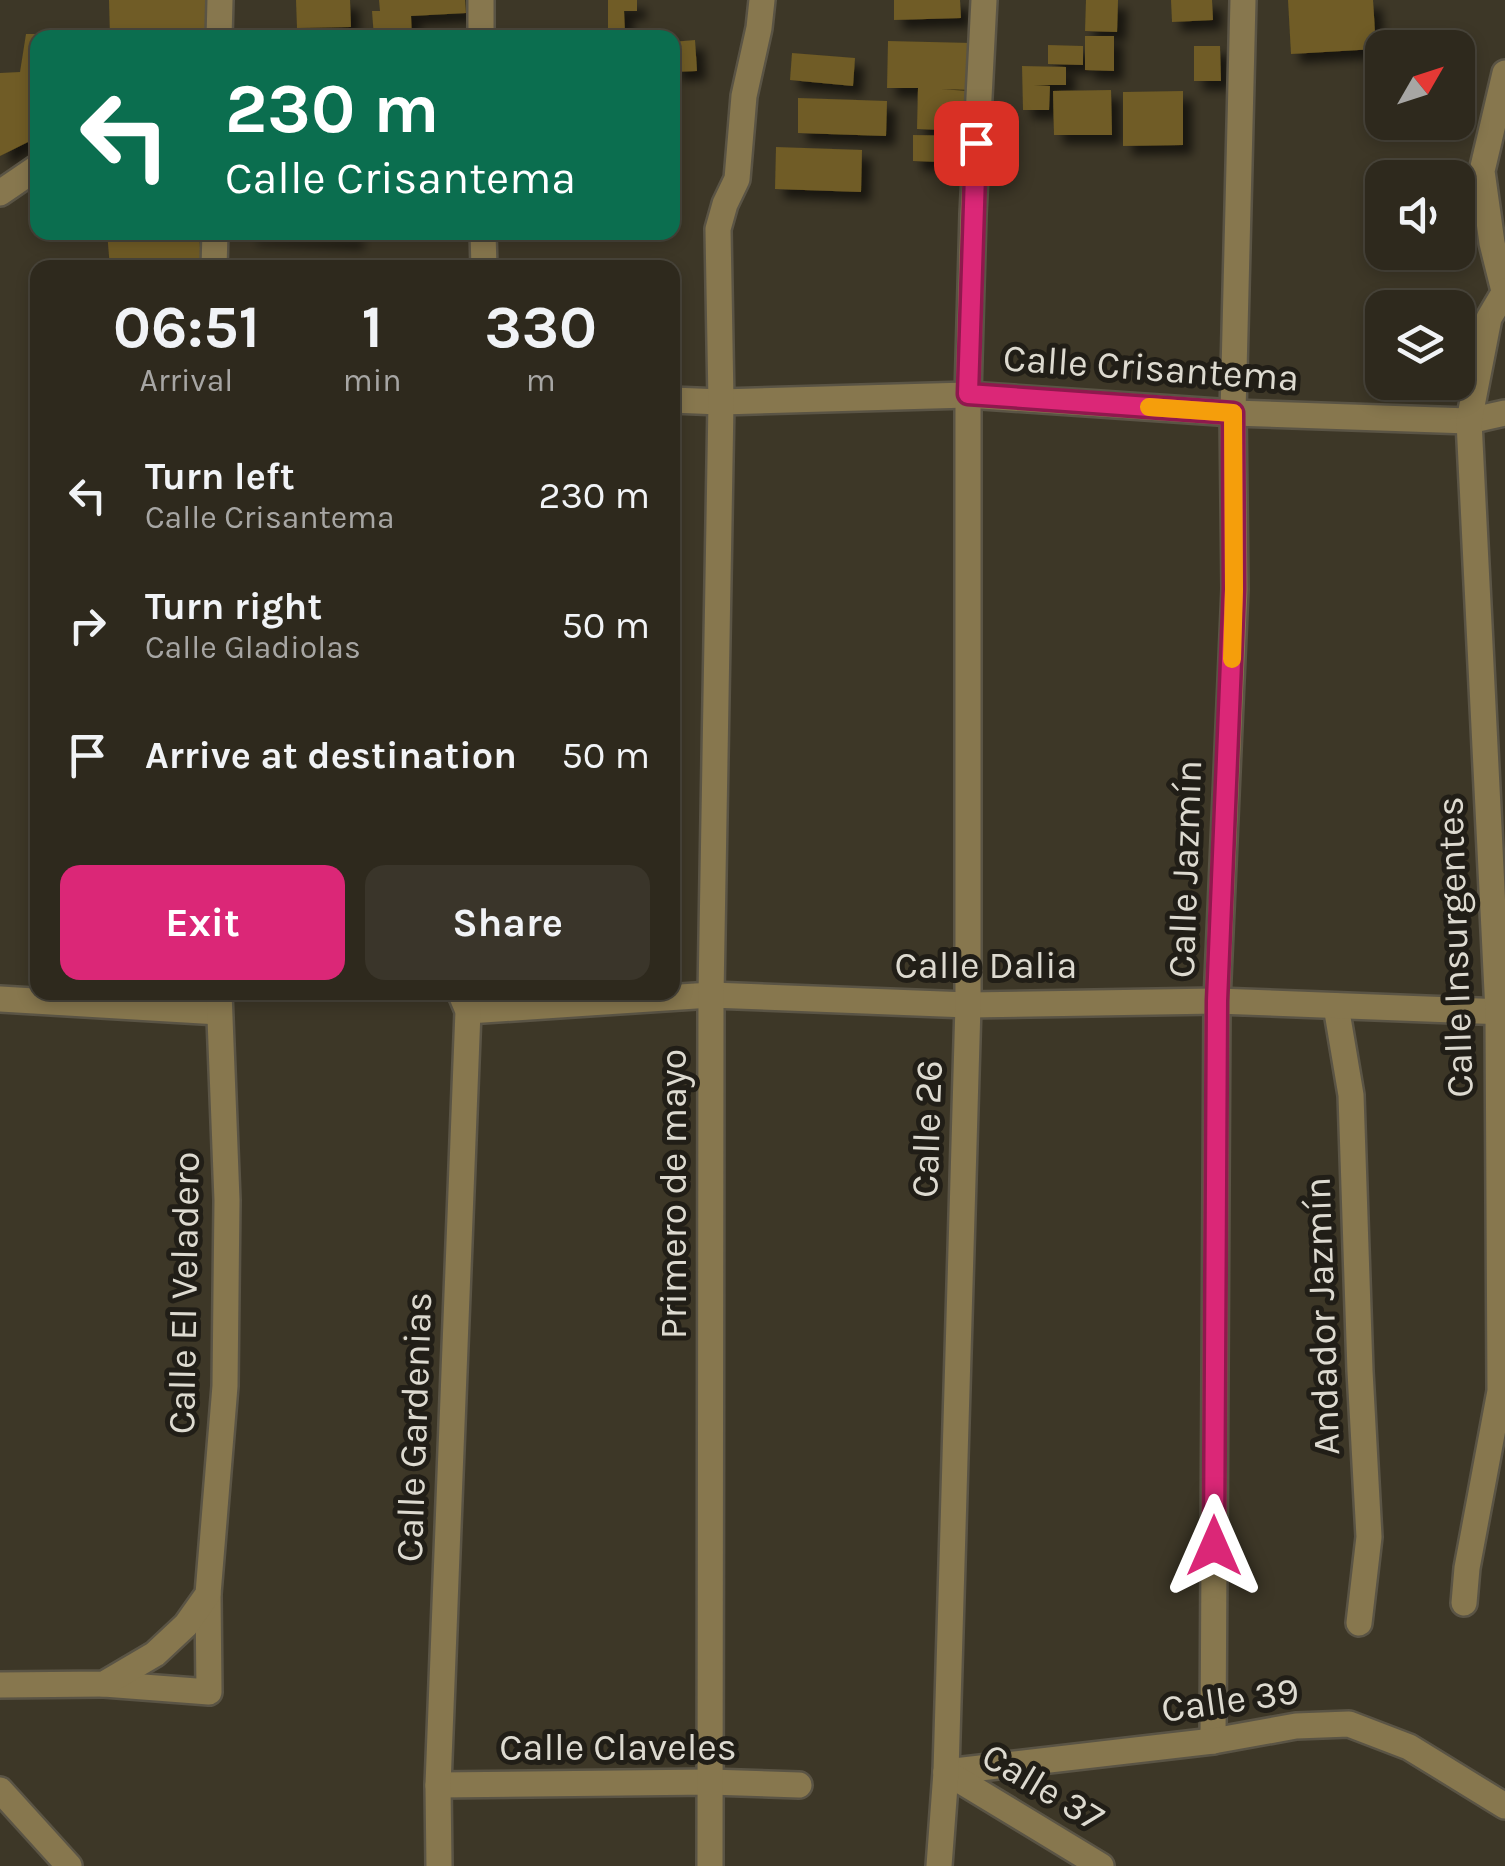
<!DOCTYPE html>
<meta charset="utf-8">
<style>
:root{--surface:#2e291d;--page:#3a352a;--text:#f1f3f6;--muted:#a7a6a4;--line:#49453b;--accent:#db2777}
body{margin:0;font-family:Karla,sans-serif;background:var(--page);color:var(--text);height:100vh;display:flex;flex-direction:column;font-size:38px;white-space:nowrap}
*{box-sizing:border-box;margin:0}
p{font-size:32px;color:var(--muted)}
.icon{flex:none;width:55px;height:55px;fill:none;stroke:currentColor;stroke-width:2;stroke-linecap:round;stroke-linejoin:round}
.map{position:relative;flex:1;overflow:hidden}
.details{position:absolute;left:30px;top:260px;width:650px;height:740px;display:flex;flex-direction:column;background:var(--surface);border-radius:20px;box-shadow:0 5px 15px #0003,0 0 0 2px var(--line)}
.details>*{flex:none}
.banner{position:absolute;left:30px;top:30px;width:650px;height:210px;border-radius:20px;box-shadow:0 5px 15px #0003,0 0 0 2px var(--line);background:#0b6e4f;color:#fff;overflow:hidden}
.needle{width:65px;rotate:51deg}
.buttons{position:absolute;left:1365px;top:30px;display:grid;gap:20px}
.buttons a{display:grid;place-items:center;width:110px;height:110px;border-radius:20px;background:var(--surface);box-shadow:0 5px 15px #0003,0 0 0 2px var(--line);font-size:50px}
.pin{position:absolute;display:grid;place-items:center;width:85px;height:85px;color:#fff;margin:-42px;border-radius:20px;box-shadow:0 5px 15px #0006}
.me{position:absolute;width:110px;margin:-55px;rotate:0deg;stroke-linejoin:round;filter:drop-shadow(0 0 8px #0008)}
.turn{display:flex;align-items:center;gap:35px;height:210px;padding:0 30px;font-size:45px}
.turn .icon{width:130px;height:130px;stroke-width:2.5}
.turn b{display:block;font-size:70px;line-height:85px}
.eta{display:flex;justify-content:space-evenly;align-items:center;height:170px;text-align:center}
.eta b{font-size:60px;font-weight:700;line-height:70px}
.button{display:flex;gap:20px;margin-top:auto;padding:20px 30px}
.button a{flex:1;height:115px;border-radius:20px;background:var(--accent);color:#fff;font-size:40px;font-weight:700;line-height:115px;text-align:center}
.button a+a{background:var(--page);color:var(--text)}
ul{padding:0;list-style:none}
li{display:flex;align-items:center;gap:30px;height:130px;padding:0 30px}
li div{flex:1}
li b{display:block;font-size:38px}
li em{font-style:normal}
.map>svg:first-child{display:block}
</style>
<div class="map">
<svg width="1505" height="1866" viewBox="0 0 1505 1866">
<defs>
<filter id="shadow"><feDropShadow dx="9" dy="9" stdDeviation="5" flood-color="#0009"/></filter>
</defs>
<rect width="100%" height="100%" fill="#3d3727"/>
<g fill="#6f5b25" filter="url(#shadow)">
<polygon points="109,0 207,0 208,36 110,37"/>
<polygon points="296,0 350,0 351,27 297,28"/>
<polygon points="379,0 465,0 466,13 411,16 412,38 374,38 372,11 380,11"/>
<polygon points="608,0 637,0 637,11 624,11 625,33 608,33"/>
<polygon points="894,0 960,0 961,18 894,20"/>
<polygon points="1086,0 1118,0 1117,32 1085,31"/>
<polygon points="1171,0 1212,0 1213,20 1172,22"/>
<polygon points="1288,0 1373,0 1376,49 1291,54"/>
<polygon points="669,30 670,38 627,38 627,32"/>
<polygon points="26,34 44,34 44,38 38,38 38,137 0,156 0,73 20,72"/>
<polygon points="1085,36 1114,36 1114,71 1085,70"/>
<polygon points="695,40 697,71 672,72 672,42"/>
<polygon points="888,41 972,43 972,90 941,89 968,91 967,131 917,129 918,88 887,88"/>
<polygon points="1048,45 1083,46 1083,65 1048,64"/>
<polygon points="1194,46 1220,46 1221,81 1194,81"/>
<polygon points="792,53 855,58 853,86 790,80"/>
<polygon points="1022,66 1066,67 1066,85 1034,85 1050,86 1049,110 1023,110"/>
<polygon points="1111,90 1112,135 1054,135 1053,91"/>
<polygon points="1183,91 1183,145 1123,146 1123,92"/>
<polygon points="798,98 887,101 886,136 798,133"/>
<polygon points="913,135 968,136 968,163 913,161"/>
<polygon points="776,147 862,150 861,192 775,189"/>
<polygon points="107,232 199,232 201,261 110,268"/>
<polygon points="248,232 355,232 355,240 248,236"/>
</g>
<g fill="none" stroke-linecap="round" stroke-linejoin="round">
<g stroke="#5a5445" stroke-width="30">
<g id="minor">
<polyline points="481,0 481,38"/>
<polyline points="219,38 220,0"/>
<polyline points="0,193 38,167"/>
<polyline points="483,232 484,268"/>
<polyline points="214,268 215,232"/>
<polyline points="1504,291 1492,243 1482,171 1505,73"/>
<polyline points="672,400 721,402 968,395 1233,413 1469,421 1505,413"/>
<polyline points="0,999 219,1012"/>
<polyline points="1336,1006 1351,1095 1360,1371 1369,1537 1359,1623"/>
<polyline points="468,1011 711,995 968,1005 1217,1001 1505,1012"/>
<polyline points="1464,1603 1467,1568 1500,1391 1498,1012 1469,421 1489,318 1505,291"/>
<polyline points="104,1684 209,1692 208,1594"/>
<polyline points="0,1685 104,1684 155,1654 186,1625 208,1594 225,1386 227,1200 219,992"/>
<polyline points="1213,1741 1217,1001 1235,589 1233,413 1243,0"/>
<polyline points="946,1772 1213,1741 1296,1726 1349,1724 1409,1747 1505,1806"/>
<polyline points="946,1772 1101,1866"/>
<polyline points="438,1785 710,1782 799,1785"/>
<polyline points="0,1790 69,1866"/>
<polyline points="439,1866 438,1785 468,1011 460,992"/>
<polyline points="710,1866 711,995 721,402 718,229 725,204 737,179 744,96 759,28 762,0"/>
<polyline points="939,1866 946,1772 968,1005 968,395 973,214 984,0"/>
</g>
</g>
<use href="#minor" stroke="#87774e" stroke-width="25"/>
</g>
<g fill="none" stroke-linecap="round" stroke-linejoin="round">
<g stroke="#8e194d" stroke-width="25">
<polyline id="route" points="976,143 968,394 1233,413 1234,589 1217,1001 1214,1546"/>
</g>
<use href="#route" stroke="#db2777" stroke-width="18"/>
<polyline stroke="#f59e0b" stroke-width="18" points="1149,407 1233,413 1234,589 1232,659"/>
</g>
<g text-anchor="middle" dominant-baseline="central" stroke-width="10" stroke-linejoin="round" paint-order="stroke">
<g font-size="38" fill="#dddad0" stroke="#211e17">
<text transform="translate(1151 368) rotate(4)">Calle Crisantema</text>
<text transform="translate(1185 869) rotate(-88)">Calle Jazmín</text>
<text transform="translate(1455 947) rotate(-92)">Calle Insurgentes</text>
<text x="986" y="965">Calle Dalia</text>
<text transform="translate(927 1129) rotate(-88)">Calle 26</text>
<text transform="translate(673 1194) rotate(-90)">Primero de mayo</text>
<text transform="translate(184 1293) rotate(-89)">Calle El Veladero</text>
<text transform="translate(1322 1316) rotate(-92)">Andador Jazmín</text>
<text transform="translate(414 1427) rotate(-88)">Calle Gardenias</text>
<text transform="translate(1230 1700) rotate(-8)">Calle 39</text>
<text x="618" y="1747">Calle Claveles</text>
<text transform="translate(1043 1787) rotate(31)">Calle 37</text>
</g>
</g>
</svg>
<div class="buttons">
<a><svg class="needle" viewBox="-14 -14 28 28"><path d="M0-13l5 13h-10z" fill="#e53935"/><path d="M0 13l5-13h-10z" fill="#a7a6a4"/></svg></a>
<a><svg class="icon" aria-label="sound" viewBox="0 0 24 24"><path d="M4 9h4l5-4v14l-5-4H4zM17 9q2 3 0 6"/></svg></a>
<a><svg class="icon" aria-label="layers" viewBox="0 0 24 24"><path d="M12 4l9 5-9 5-9-5zM3 14l9 5 9-5"/></svg></a>
</div>
<div class="pin" style="left:976px;top:143px;background:#d93025"><svg class="icon" aria-label="arrive" viewBox="0 0 24 24"><path d="M6 21V4h12l-3 4 3 4H6"/></svg></div>
<svg class="me" style="left:1214px;top:1546px" viewBox="-20 -20 40 40"><path d="M0-17L14 15 0 8-14 15z" fill="#db2777" stroke="#fff" stroke-width="4"/></svg>
<div class="banner">
<div class="turn"><svg class="icon" aria-label="left" viewBox="0 0 24 24"><path d="M17 20v-9H6M10 6l-5 5 5 5"/></svg><div><b>230 m</b>Calle Crisantema</div></div>
</div>
<section class="details">
<div class="eta">
<div><b>06:51</b><p>Arrival</p></div>
<div><b>1</b><p>min</p></div>
<div><b>330</b><p>m</p></div>
</div>
<ul>
<li><svg class="icon" aria-label="left" viewBox="0 0 24 24"><path d="M17 20v-9H6M10 6l-5 5 5 5"/></svg><div><b>Turn left</b><p>Calle Crisantema</p></div><em>230 m</em></li>
<li><svg class="icon" aria-label="right" viewBox="0 0 24 24"><path d="M7 20v-9h11M14 6l5 5-5 5"/></svg><div><b>Turn right</b><p>Calle Gladiolas</p></div><em>50 m</em></li>
<li><svg class="icon" aria-label="arrive" viewBox="0 0 24 24"><path d="M6 21V4h12l-3 4 3 4H6"/></svg><div><b>Arrive at destination</b></div><em>50 m</em></li>
</ul>
<div class="button"><a>Exit</a><a>Share</a></div>
</section>
</div>
